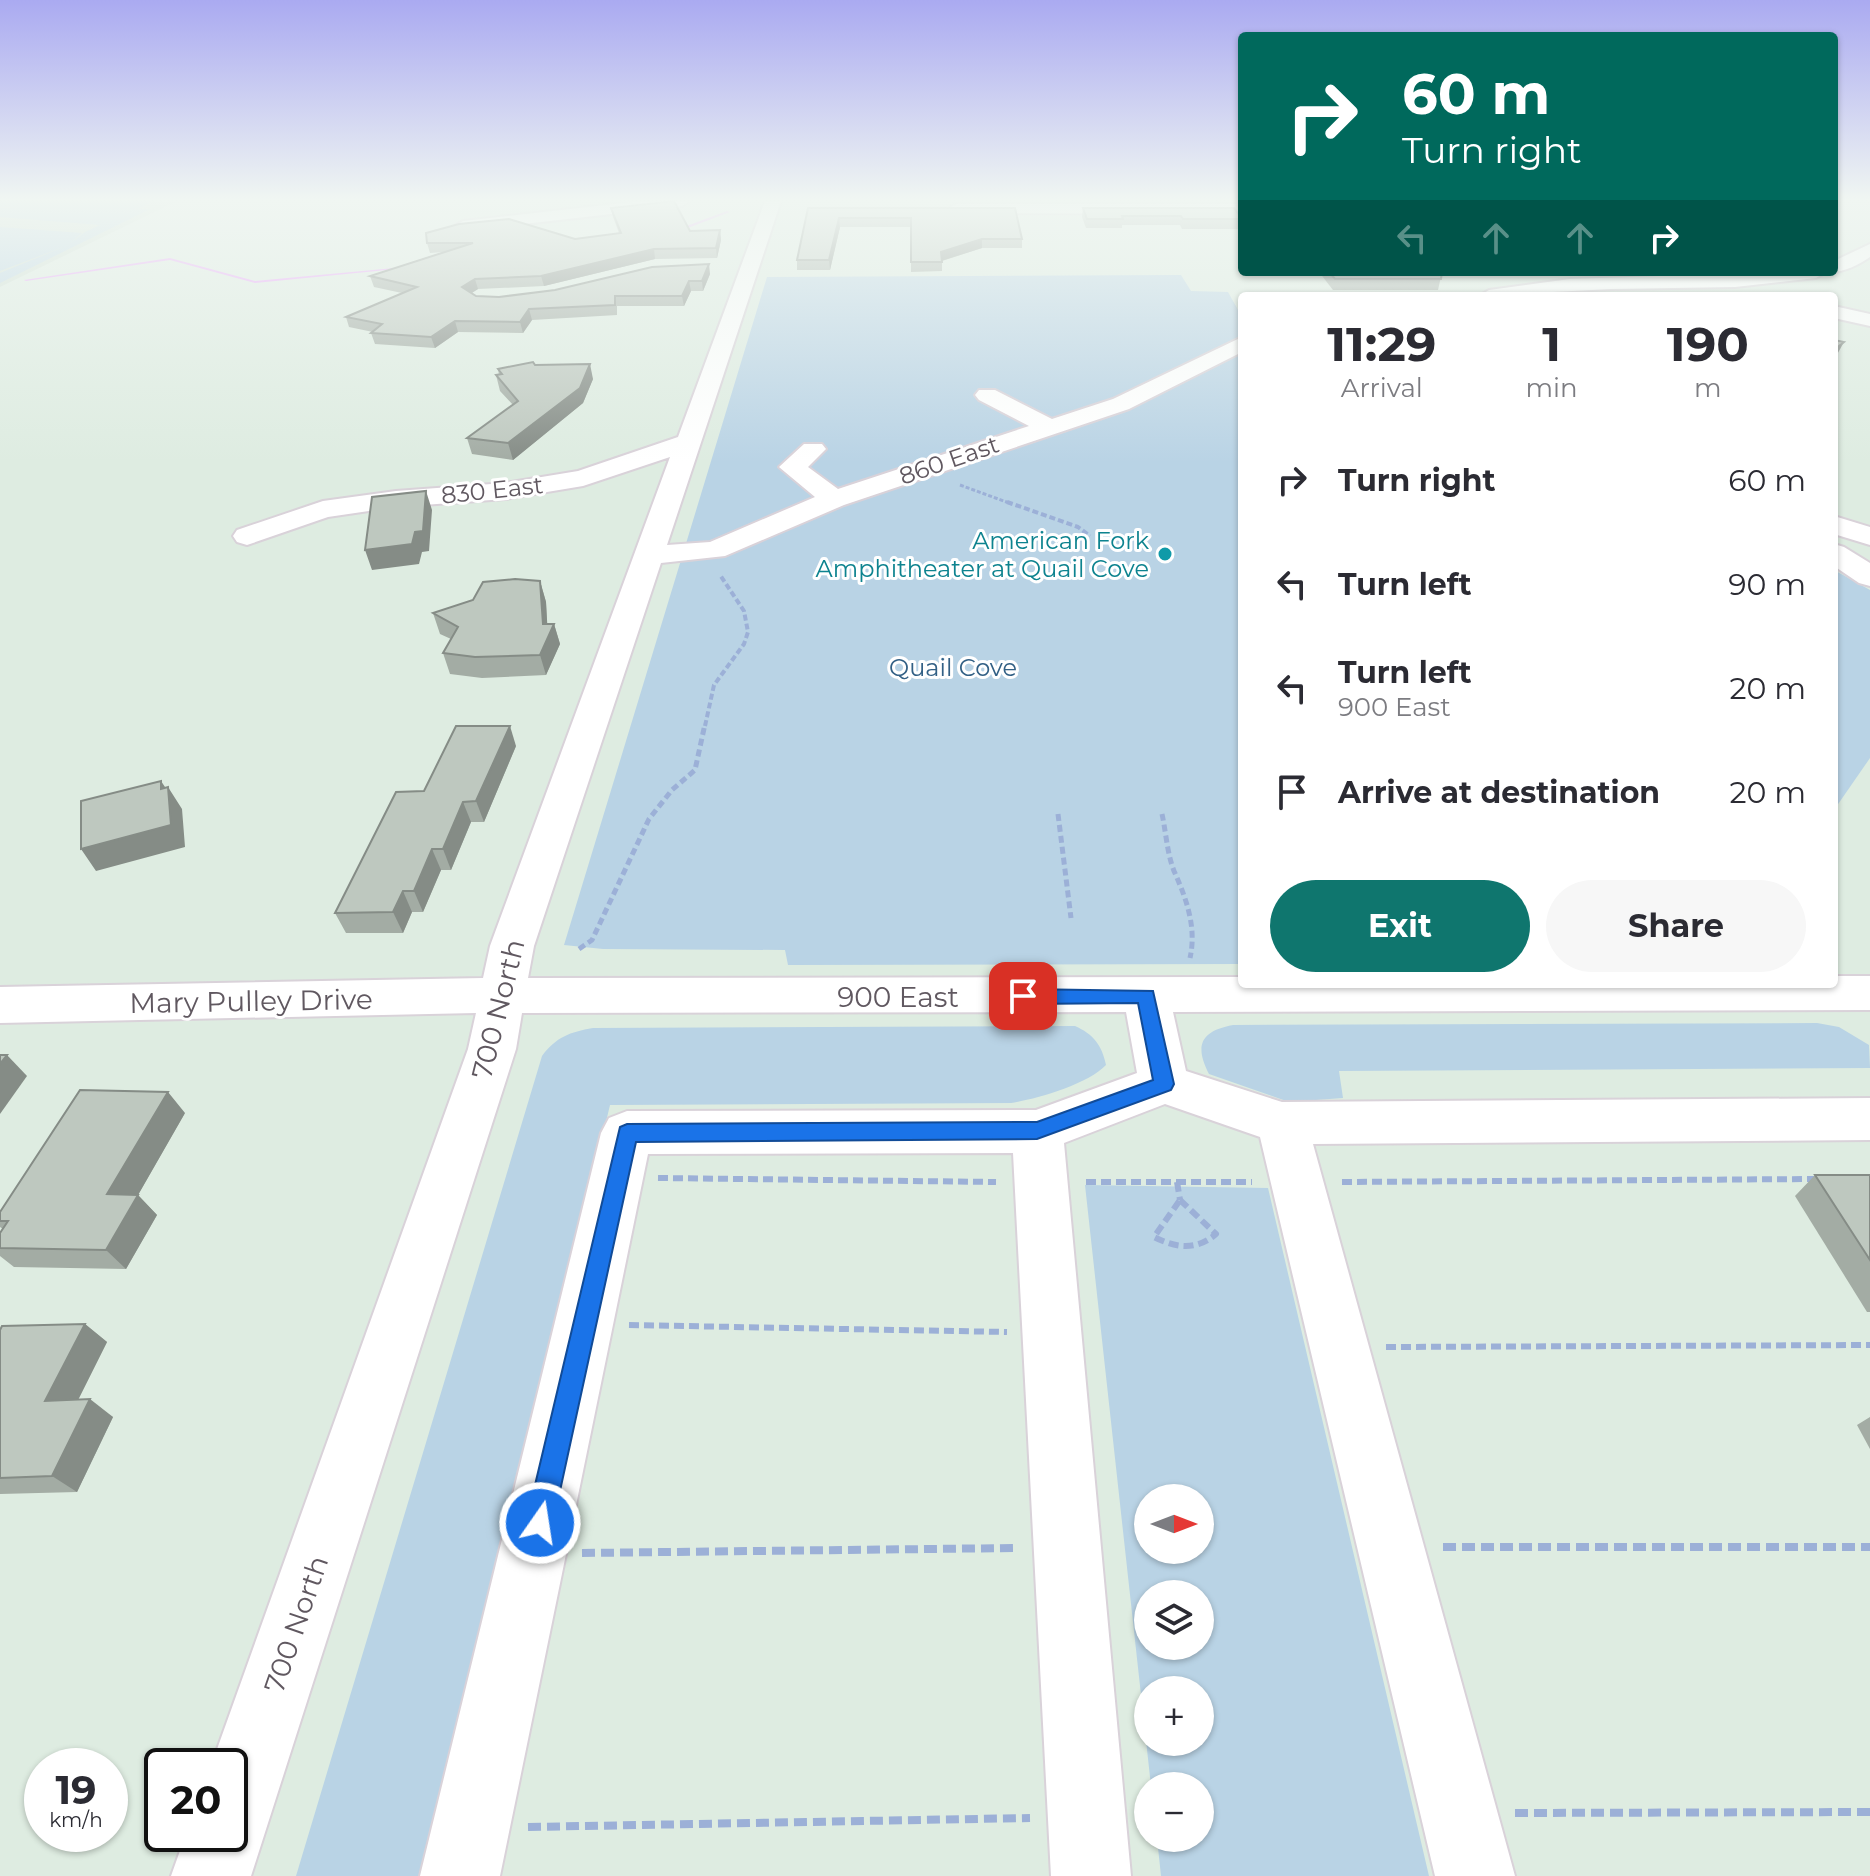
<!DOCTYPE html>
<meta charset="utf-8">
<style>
:root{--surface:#fff;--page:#f7f7f7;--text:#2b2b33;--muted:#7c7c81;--accent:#0f766e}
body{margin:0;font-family:Montserrat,sans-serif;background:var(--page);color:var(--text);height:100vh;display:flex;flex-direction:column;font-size:30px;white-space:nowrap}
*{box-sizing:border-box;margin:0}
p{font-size:26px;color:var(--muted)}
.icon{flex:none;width:44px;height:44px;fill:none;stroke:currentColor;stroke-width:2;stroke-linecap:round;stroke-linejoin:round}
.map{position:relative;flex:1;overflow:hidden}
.panel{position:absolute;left:1238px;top:292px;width:600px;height:696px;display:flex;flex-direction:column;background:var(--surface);border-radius:8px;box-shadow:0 2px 6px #0004}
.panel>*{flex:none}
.guide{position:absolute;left:1238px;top:32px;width:600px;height:244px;border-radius:8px;box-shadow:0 2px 6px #0004;background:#00695c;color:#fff;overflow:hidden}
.needle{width:52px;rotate:90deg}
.tools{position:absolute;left:1134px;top:1484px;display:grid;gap:16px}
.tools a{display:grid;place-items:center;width:80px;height:80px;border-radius:50%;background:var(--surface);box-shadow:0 2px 6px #0004;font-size:40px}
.speed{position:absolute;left:24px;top:1748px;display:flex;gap:16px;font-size:40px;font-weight:700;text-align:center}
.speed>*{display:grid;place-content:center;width:104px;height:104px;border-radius:50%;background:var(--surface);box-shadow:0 2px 6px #0004;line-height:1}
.speed small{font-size:20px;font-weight:400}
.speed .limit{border:4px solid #111;border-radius:12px;background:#fff;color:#111}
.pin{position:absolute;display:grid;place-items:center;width:68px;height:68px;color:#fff;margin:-34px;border-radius:16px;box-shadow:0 4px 12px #0006}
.me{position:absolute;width:88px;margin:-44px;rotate:13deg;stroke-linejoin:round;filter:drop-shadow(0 0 6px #0008)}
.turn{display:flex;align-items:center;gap:28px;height:168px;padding:0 32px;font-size:36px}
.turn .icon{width:104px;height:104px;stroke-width:2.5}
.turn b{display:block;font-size:56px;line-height:68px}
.lanes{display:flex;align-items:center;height:76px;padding:0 32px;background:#0003;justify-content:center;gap:40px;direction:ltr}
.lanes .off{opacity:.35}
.eta{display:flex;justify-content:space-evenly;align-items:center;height:136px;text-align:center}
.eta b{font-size:48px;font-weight:700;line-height:56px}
.button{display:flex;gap:16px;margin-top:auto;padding:16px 32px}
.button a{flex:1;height:92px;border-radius:48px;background:var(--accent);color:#fff;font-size:32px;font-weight:700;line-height:92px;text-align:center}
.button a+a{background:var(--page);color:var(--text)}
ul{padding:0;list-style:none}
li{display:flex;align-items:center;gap:24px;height:104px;padding:0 32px}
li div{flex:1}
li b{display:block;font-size:30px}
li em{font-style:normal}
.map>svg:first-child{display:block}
</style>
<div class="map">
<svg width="1870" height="1876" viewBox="0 0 1870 1876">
<rect width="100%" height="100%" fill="#deece1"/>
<polygon fill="#cfded2" points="0,201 177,201 0,287"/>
<g fill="#b9d3e5" fill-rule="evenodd">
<polygon points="0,201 153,201 138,209 150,209 0,283 0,273 66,246 0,271 0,227 82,233 68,245 85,232 100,225 0,217 0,208 22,208 0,207"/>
<polygon points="1181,275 1191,291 1228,292 1242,317 1242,964 788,965 785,950 603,949 564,945 767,277"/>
<polygon points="1834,570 1870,590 1870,758 1834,810"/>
<path d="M1817,1023L1839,1027L1869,1045L1870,1068L1339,1071L1343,1098L1289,1102L1209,1074C1194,1045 1201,1031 1233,1025Z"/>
<path d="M1075,1026C1093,1034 1102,1045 1106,1065C1088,1084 1037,1099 1011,1103L610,1105L426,1876H296L542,1056C556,1037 570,1032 593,1028Z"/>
<path d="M1085,1185L1268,1188L1429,1876H1161L1157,1838H1200V1786H1151ZM1148,1498H1200V1550H1148ZM1148,1594H1200V1646H1148ZM1148,1690H1200V1742H1148Z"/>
</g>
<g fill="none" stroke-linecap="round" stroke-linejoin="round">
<g fill="#ee9bff" fill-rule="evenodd">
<polygon points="727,211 730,212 677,232 673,231"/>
<polygon points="170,258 255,281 405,267 407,268 255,283 170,260 26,281 24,280"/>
</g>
<g stroke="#d9d2d9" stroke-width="4">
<g id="minor">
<polygon points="641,201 690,201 682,206 463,231 454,226 463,221"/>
<polygon points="765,201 781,201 667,545 710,542 815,497 779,467 804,444 822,444 826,449 808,467 838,489 1029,426 979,400 975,395 979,390 995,390 1052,419 1113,399 1242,337 1242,352 1129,409 844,505 725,556 661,563 534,946 528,978 1242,977 1242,984 1834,984 1834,976 1870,976 1870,1010 1173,1012 1186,1071 1282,1102 1870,1098 1870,1140 1313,1144 1515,1876 1435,1876 1260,1137 1165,1104 1064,1143 1131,1876 1051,1876 1013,1153 648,1154 500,1876 420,1876 601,1133 609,1118 627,1111 1036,1110 1137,1073 1126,1012 522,1013 516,1049 251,1876 171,1876 186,1834 230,1834 230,1766 211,1766 468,1049 476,1013 0,1023 0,987 483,978 490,946 670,457 583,486 505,499 396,507 328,517 247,545 237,542 233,536 237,530 323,501 396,491 505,483 578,471 678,437"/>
<polygon points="956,204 1242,204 1242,214 950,213 948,209"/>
<path d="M1870,244V257C1858,265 1845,272 1831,272H1834V261Z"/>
<polygon points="1779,272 1826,272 1816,278 1735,287 1611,289 1479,296 1489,290 1570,279"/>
<polygon points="1834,306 1870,314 1870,326 1834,318"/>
<polygon points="1834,516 1870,527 1870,545 1834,534"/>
<polygon points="1834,544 1844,547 1870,563 1870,586 1859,583 1834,566"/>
</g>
</g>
<polyline stroke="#9cb0d7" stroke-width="3" stroke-dasharray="4 2" stroke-linecap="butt" points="960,485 1012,504"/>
<g stroke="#9cb0d7" stroke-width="4" stroke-dasharray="6 3" stroke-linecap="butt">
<polyline points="1007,502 1078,527 1090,536"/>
<polyline points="705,726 714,685 744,644 748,632 744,611 720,575"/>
</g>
<g stroke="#9cb0d7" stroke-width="5" stroke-dasharray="7 4" stroke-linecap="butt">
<polyline points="1058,814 1071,918"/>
<path d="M1162,814C1166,832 1167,853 1174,871C1186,898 1197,927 1190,958"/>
<polyline points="579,949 592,940 649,819 672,790 695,770 705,724"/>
</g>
<g stroke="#9cb0d7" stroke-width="6" stroke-dasharray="10 5" stroke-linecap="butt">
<polyline points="658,1178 996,1182"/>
<polyline points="1086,1182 1252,1182"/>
<polyline points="1177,1182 1180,1200"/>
<polyline points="1342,1182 1816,1179"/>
<path d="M1180,1200L1216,1234C1196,1251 1176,1248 1154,1237Z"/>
<polyline points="629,1325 1007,1332"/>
<polyline points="1386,1347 1870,1345"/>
</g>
<g stroke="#9cb0d7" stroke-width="8" stroke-dasharray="13 6" stroke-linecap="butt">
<polyline points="1443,1547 1870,1547"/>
<polyline points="582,1553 1016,1548"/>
<polyline points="1515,1813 1870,1812"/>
<polyline points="528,1827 1030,1818"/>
</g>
<use href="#minor" fill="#fff" fill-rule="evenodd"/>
</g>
<g fill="#a3aca4">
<polygon points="611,208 690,231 720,230 721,240 717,258 655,259 544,286 478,289 472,293 476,296 499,297 710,274 703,291 691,291 684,306 617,306 617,315 532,320 523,333 458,332 435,348 375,344 371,333 373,332 349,327 346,317 402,293 374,287 370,276 443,252 430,253 427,243 575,239 619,233 613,217"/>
<polygon points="808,208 1015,208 1022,239 1022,248 982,248 942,261 942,271 911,272 911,227 840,227 830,270 797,270 797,260"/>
<polygon points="1083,208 1242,219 1241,229 1182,229 1180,225 1122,225 1122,228 1086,228 1082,217"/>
<polygon points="1319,272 1442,272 1438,290 1333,290"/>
<polygon points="535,365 593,379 583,403 513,460 472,454 467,438 513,405 500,391 496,375 499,375 498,369"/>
<polygon points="540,581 546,602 547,624 554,624 560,644 546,675 482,678 450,674 443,653 451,639 440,634 433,613"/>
<polygon points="516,746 484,822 471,822 451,870 441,870 423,912 412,912 403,933 346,933 335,913 424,791"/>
<polygon points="185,1113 138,1195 157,1215 126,1269 14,1267 0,1256 0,1233 3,1229 0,1227 0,1212"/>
<polygon points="1815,1175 1870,1175 1870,1312 1867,1312 1795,1196"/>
<polygon points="85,1324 107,1342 78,1400 113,1417 77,1492 0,1494 0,1330"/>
<polygon points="1870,1417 1870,1449 1857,1425"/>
</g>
<g fill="#858c86">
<polygon points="839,218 840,227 830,270 829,260"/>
<polygon points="720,230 721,240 717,258 716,248"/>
<polygon points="982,239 982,248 941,261 941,252"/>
<polygon points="654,249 655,259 544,286 541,276"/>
<polygon points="709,264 710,274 703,291 702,281"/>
<polygon points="475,279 478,289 465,297 462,287"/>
<polygon points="689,281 691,291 684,306 682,296"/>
<polygon points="529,309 532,320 523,333 520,322"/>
<polygon points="455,321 458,332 435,348 431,337"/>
<polygon points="1844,342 1834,360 1834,350"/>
<polygon points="590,364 593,379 583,403 513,460 508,443"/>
<polygon points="426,491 432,510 429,551 422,552 419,564 372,570 365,550"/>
<polygon points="540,581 546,602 548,637 554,624 560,644 546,675 540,655 543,624"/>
<polygon points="510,726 516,746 484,822 476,801"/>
<polygon points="161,781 169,793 168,787 182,809 185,847 96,871 81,849 161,789"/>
<polygon points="463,802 471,822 451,870 443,849"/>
<polygon points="432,849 441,870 423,912 414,891"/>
<polygon points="403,891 412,912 403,933 393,912"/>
<polygon points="7,1055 27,1076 0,1114 0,1064"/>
<polygon points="168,1092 185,1113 138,1195 157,1215 126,1269 106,1250 107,1194"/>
<polygon points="85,1324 107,1342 69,1418 45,1401"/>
<polygon points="90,1399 113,1417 77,1492 52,1476"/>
</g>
<g fill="#bec8bf" stroke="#858c86" stroke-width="2">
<polygon points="674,201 690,231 720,230 716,248 654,249 541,276 475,279 462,287 476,296 499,297 555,290 652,267 709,264 702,281 689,281 682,296 615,296 615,305 529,309 520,322 455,321 431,337 371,333 382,324 346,317 417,287 370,276 473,243 427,243 426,233 459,224 509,219 575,239 621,233 611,208"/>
<polygon points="808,208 1015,208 1022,239 982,239 941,252 942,262 911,262 911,218 839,218 829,260 797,260"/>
<polygon points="1083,208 1234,208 1242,219 1183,219 1181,216 1122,216 1123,219 1087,219"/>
<polygon points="1329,272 1442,272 1441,279 1335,279"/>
<polygon points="1834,340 1844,342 1834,350"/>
<polygon points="533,362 535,365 590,364 580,388 508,443 467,438 518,401 496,375 502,374 498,369"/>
<polygon points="426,491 423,531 415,532 412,544 365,550 372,497"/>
<polygon points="515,579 540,581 543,624 554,624 540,655 475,657 443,653 458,627 433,613 473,600 483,582"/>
<polygon points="456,726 510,726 476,801 463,802 443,849 432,849 414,891 403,891 393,912 335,913 396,792 424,791"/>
<polygon points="161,781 161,789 168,787 171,825 81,849 81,801"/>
<polygon points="0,1055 7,1055 0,1064"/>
<polygon points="80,1090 168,1092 107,1194 138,1195 106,1250 0,1248 0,1233 8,1221 0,1221 0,1212"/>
<polygon points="1815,1175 1870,1175 1870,1260"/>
<polygon points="85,1324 45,1401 90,1399 52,1476 0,1478 0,1330 2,1326"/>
</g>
<linearGradient id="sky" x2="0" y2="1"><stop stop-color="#aaaaf1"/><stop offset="0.43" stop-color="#f0f6f2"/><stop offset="1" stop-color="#f0f6f2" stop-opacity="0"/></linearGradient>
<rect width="1870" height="463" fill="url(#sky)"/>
<polygon fill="#1a73e8" stroke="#114b97" stroke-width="2" points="1023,989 1153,991 1174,1084 1171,1090 1037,1139 636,1142 553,1523 549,1532 540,1536 530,1532 526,1523 620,1127 627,1124 1037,1122 1153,1080 1138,1003 1023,1004 1013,996"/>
<circle fill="#0f9aa8" stroke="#fff" stroke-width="3" cx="1165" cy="554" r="8"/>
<g text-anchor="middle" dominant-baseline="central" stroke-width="6" stroke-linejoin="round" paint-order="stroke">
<g font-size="24" fill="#605860" stroke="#fff">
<text transform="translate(949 460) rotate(-19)">860 East</text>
<text transform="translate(492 490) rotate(-6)">830 East</text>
</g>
<g font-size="24" fill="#0d838f" stroke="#fff" text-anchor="end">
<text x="1149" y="540">American Fork<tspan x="1149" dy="28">Amphitheater at Quail Cove</tspan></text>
</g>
<g font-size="24" fill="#326085" stroke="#fff">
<text x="953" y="667">Quail Cove</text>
</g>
<g font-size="28" fill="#605860" stroke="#fff">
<text x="898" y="997">900 East</text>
<text transform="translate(251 1001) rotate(-1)">Mary Pulley Drive</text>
<text transform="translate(498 1009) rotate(-76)">700 North</text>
<text transform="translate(296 1624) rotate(-71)">700 North</text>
</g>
</g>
</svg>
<div class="tools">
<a><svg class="needle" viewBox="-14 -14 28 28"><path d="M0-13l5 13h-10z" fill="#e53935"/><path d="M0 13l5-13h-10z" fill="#7c7c81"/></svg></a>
<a><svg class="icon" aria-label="layers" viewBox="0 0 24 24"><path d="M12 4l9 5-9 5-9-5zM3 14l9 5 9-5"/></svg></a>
<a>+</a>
<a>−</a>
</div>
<div class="speed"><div>19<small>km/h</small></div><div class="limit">20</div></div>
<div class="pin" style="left:1023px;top:996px;background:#d93025"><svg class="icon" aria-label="arrive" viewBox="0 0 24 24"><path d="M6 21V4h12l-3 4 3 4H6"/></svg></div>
<svg class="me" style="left:540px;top:1523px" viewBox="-20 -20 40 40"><circle r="17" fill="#1a73e8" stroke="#fff" stroke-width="3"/><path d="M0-11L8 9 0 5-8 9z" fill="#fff"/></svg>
<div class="guide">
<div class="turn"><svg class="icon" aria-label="right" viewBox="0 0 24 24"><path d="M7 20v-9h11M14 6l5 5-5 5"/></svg><div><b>60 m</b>Turn right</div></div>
<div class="lanes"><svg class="icon off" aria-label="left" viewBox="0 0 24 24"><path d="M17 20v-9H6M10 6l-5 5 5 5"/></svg><svg class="icon off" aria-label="ahead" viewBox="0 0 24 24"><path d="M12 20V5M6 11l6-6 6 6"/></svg><svg class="icon off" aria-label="ahead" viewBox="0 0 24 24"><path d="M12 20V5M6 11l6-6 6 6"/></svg><svg class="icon" aria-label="right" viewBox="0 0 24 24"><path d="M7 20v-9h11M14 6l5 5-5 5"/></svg></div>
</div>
<section class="panel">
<div class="eta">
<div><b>11:29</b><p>Arrival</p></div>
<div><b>1</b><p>min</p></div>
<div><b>190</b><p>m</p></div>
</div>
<ul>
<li><svg class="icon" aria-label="right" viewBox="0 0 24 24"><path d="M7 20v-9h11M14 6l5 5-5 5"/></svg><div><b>Turn right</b></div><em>60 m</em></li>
<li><svg class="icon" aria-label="left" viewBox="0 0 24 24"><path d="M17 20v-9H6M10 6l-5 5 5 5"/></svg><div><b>Turn left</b></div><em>90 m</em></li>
<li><svg class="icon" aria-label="left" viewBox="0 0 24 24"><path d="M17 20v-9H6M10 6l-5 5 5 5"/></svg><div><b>Turn left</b><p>900 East</p></div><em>20 m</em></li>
<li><svg class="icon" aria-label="arrive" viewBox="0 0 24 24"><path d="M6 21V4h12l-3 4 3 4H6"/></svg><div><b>Arrive at destination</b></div><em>20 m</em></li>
</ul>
<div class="button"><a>Exit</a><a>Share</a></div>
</section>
</div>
